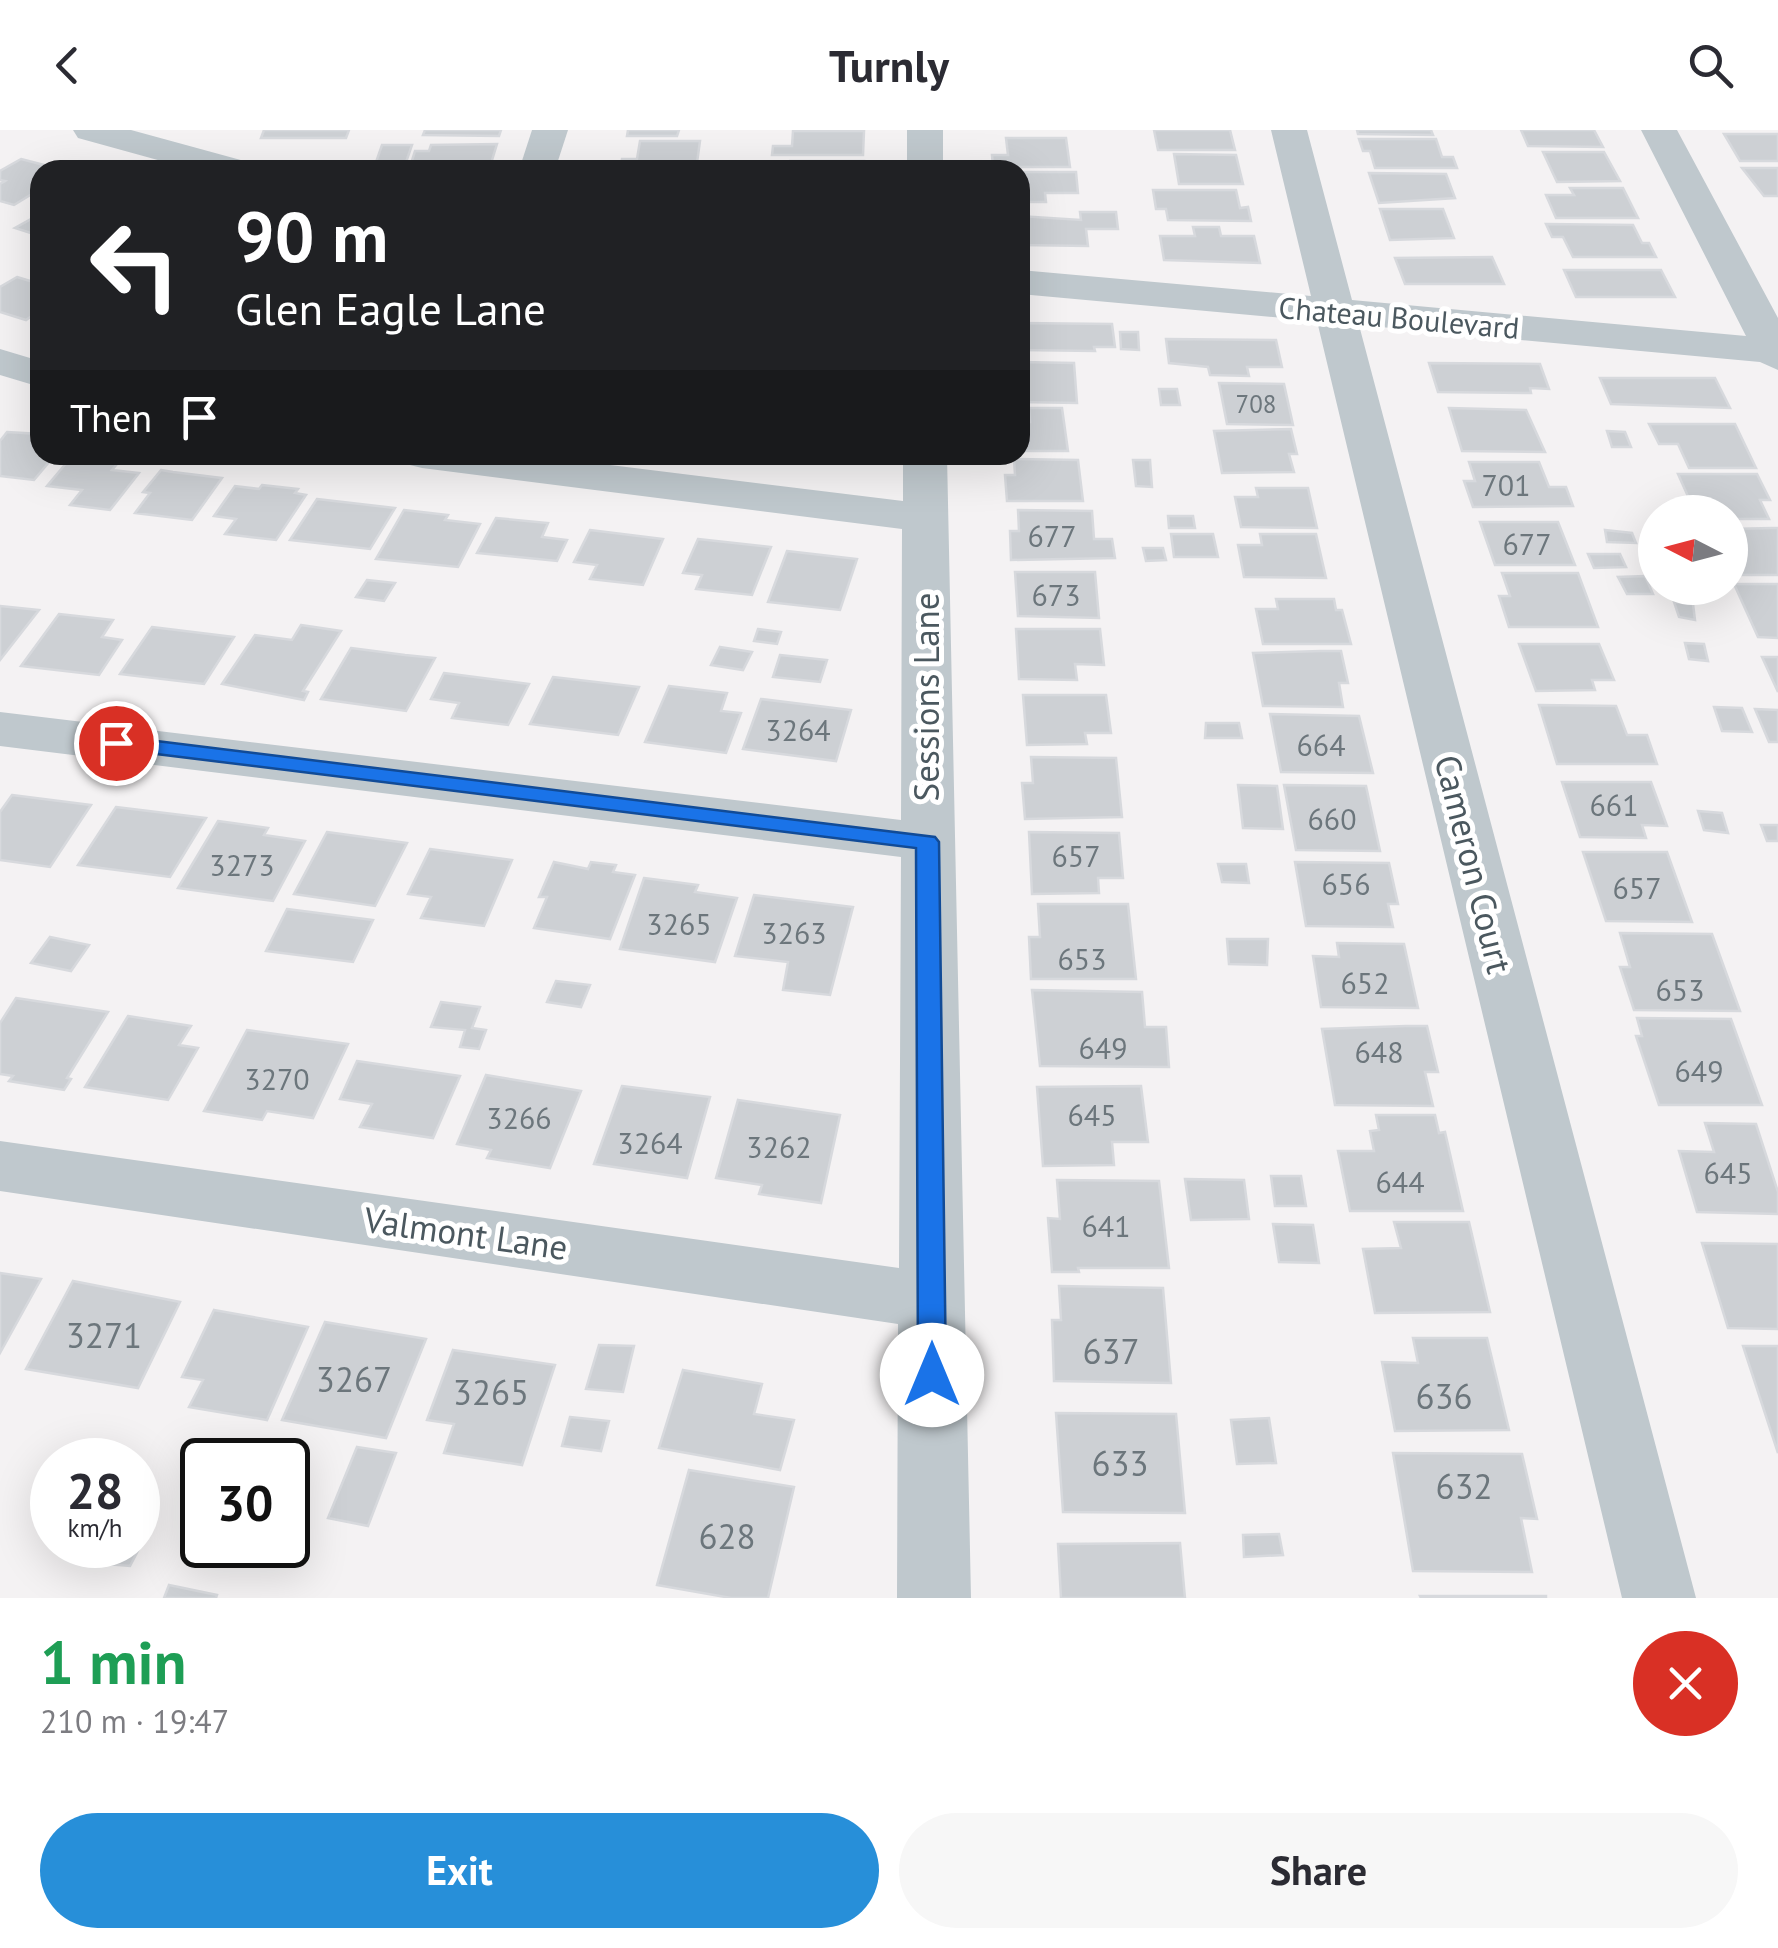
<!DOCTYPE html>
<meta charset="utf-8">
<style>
:root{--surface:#fff;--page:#f7f7f7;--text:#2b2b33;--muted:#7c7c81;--accent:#278fd9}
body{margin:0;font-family:"PT Sans",sans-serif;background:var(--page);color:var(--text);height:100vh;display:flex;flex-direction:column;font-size:38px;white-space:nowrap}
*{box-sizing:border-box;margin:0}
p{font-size:32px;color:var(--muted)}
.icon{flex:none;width:55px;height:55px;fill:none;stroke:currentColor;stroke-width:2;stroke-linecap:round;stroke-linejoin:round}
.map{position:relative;height:1468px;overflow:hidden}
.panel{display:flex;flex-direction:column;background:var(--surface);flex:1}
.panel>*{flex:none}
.banner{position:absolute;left:30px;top:30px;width:1000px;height:305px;border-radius:30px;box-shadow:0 10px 40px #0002;background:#202124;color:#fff;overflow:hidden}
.needle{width:65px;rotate:276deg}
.controls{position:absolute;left:1638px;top:365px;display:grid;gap:20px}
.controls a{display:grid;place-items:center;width:110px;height:110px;border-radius:50%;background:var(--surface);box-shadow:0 10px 40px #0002;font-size:50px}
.speed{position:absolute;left:30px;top:1308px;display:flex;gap:20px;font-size:50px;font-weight:700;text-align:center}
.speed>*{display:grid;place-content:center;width:130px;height:130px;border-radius:50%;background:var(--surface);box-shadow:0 10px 40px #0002;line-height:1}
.speed small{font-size:25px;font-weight:400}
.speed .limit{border:5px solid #111;border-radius:15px;background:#fff;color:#111}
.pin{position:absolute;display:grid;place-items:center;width:85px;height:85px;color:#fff;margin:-42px;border:5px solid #fff;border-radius:50%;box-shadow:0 2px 10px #0007}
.me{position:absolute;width:110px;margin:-55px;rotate:0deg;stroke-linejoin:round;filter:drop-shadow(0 0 8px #0008)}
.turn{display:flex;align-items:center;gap:35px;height:210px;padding:0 40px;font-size:45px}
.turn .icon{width:130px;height:130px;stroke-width:2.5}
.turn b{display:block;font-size:70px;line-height:85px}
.then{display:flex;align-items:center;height:95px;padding:0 40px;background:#0003;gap:20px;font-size:38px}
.round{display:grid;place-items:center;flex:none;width:105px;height:105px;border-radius:52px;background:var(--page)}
.head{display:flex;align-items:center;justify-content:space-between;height:170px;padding:0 40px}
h1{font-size:60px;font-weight:600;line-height:75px;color:#1e9e55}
.cta{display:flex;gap:20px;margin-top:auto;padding:20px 40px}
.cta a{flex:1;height:115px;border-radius:60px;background:var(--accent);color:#fff;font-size:40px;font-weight:600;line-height:115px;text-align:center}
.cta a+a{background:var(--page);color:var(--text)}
header{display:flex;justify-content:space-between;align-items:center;height:130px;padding:0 40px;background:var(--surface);font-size:45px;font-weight:600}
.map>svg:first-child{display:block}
</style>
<header><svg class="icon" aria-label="back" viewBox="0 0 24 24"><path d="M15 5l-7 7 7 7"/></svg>Turnly<svg class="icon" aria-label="search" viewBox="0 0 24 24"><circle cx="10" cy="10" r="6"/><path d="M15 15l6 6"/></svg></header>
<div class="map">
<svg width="1778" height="1468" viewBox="0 0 1778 1468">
<rect width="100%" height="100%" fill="#f4f2f3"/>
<g fill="#cdd0d4" stroke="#d7d9dd" stroke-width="2.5">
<polygon points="264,0 349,0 346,8 261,8"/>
<polygon points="425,0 501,0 499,6 423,5"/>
<polygon points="628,0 679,0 677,6 627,6"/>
<polygon points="1154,0 1230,0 1235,20 1158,20"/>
<polygon points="1357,0 1431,0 1433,5 1358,4"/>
<polygon points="1521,0 1594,0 1603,17 1528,16"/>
<polygon points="793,1 864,1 863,25 772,25 773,16 792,16"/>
<polygon points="1724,4 1778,4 1778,31 1740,31"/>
<polygon points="1006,8 1066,8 1070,37 993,37 992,25 1008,25"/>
<polygon points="1359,9 1436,9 1442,27 1453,27 1457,38 1375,38 1370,21 1363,21"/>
<polygon points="640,11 700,11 696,40 620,40 622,29 637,29"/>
<polygon points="497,14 489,40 409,40 415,21 429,21 431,15"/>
<polygon points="382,15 412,15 404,38 374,38"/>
<polygon points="1543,22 1604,22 1620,51 1557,52"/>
<polygon points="1174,24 1236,25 1243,54 1179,54"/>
<polygon points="21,29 48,36 71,40 40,40 40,59 14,75 0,71 0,54 5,51 0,50 0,41"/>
<polygon points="790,31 864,31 863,40 769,40 789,39"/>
<polygon points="1742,38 1778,38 1778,66 1764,66"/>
<polygon points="1020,42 1076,42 1078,63 1045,63 1046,72 1020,72"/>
<polygon points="1369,43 1446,44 1455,68 1379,73"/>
<polygon points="1570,58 1623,58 1638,88 1556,88 1546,65 1574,65"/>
<polygon points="1153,60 1236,60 1240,78 1248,77 1251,91 1168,90 1166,79 1156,79"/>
<polygon points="1380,79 1443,79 1454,108 1390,110"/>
<polygon points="1080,82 1116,82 1118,99 1086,99 1088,116 1020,115 1020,86 1081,90"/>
<polygon points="33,88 40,91 40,106 15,98"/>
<polygon points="1546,94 1633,95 1642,113 1649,113 1656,127 1573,127 1563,107 1552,107"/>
<polygon points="1193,97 1219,97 1221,106 1254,106 1260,133 1164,130 1160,106 1195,106"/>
<polygon points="1492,127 1504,154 1405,154 1395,128"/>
<polygon points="1564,140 1661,140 1675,167 1576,167"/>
<polygon points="17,147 40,154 40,180 26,190 0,182 0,157"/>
<polygon points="1020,193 1112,194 1115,217 1094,217 1095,221 1020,220"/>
<polygon points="1120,202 1138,202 1139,220 1121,219"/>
<polygon points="1166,209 1276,210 1282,237 1247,237 1249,246 1210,245 1208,237 1169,233"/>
<polygon points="1020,232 1074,233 1077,273 1020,272"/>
<polygon points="1429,233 1540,234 1549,259 1530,258 1531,263 1438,262"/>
<polygon points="1600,248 1715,248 1730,278 1611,274"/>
<polygon points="1219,253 1284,254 1293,295 1227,294"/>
<polygon points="1159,259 1177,259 1180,275 1161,275"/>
<polygon points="1029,278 1062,278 1068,321 1020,321 1020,292 1030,292"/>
<polygon points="1449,278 1526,280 1545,322 1462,321"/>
<polygon points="1649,294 1735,294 1756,338 1689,338 1678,314 1659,314"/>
<polygon points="1291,299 1297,324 1289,324 1294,342 1222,343 1214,301"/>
<polygon points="1607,301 1625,302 1631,317 1612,317"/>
<polygon points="7,302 40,304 40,325 55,325 34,350 0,346 0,311"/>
<polygon points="73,325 123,327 112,340 139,343 110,380 70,375 82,360 47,356"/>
<polygon points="777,325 846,325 844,332"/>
<polygon points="1014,329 1078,330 1083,371 1007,371 1005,345 1015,345"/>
<polygon points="1133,330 1150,330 1152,357 1136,356"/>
<polygon points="1469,332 1539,332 1549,357 1566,357 1573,376 1473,377 1464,351 1475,351"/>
<polygon points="161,340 173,342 222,348 192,390 135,383 150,363 143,362"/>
<polygon points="1678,344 1757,344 1770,370 1760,370 1769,389 1730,389 1730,382 1695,382"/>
<polygon points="262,355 298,359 295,363 306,365 276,410 225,404 236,389 214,386 235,356 259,359"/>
<polygon points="1256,358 1308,358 1317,398 1241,397 1235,367 1258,367"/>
<polygon points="317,369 395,378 370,419 290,410"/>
<polygon points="404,380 448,385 445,390 480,394 458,437 376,429"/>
<polygon points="1018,380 1092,381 1094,409 1112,409 1115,428 1011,430 1010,401 1019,401"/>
<polygon points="1168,386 1193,386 1195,398 1169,398"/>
<polygon points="496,388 548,393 542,407 567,410 557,431 477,423"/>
<polygon points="1480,392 1558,392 1575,435 1495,435"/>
<polygon points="1772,398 1778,398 1778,445 1730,445 1730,399"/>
<polygon points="590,400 663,409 643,455 590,449 597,435 574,432"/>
<polygon points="1605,400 1632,403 1636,413 1607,412"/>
<polygon points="1171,404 1213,404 1218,427 1174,427"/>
<polygon points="1260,404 1316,404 1326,448 1244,447 1238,415 1262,415"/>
<polygon points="698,409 771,417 752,465 696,459 702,445 683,443"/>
<polygon points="1143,418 1163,418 1166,430 1146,431"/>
<polygon points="787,421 857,429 840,480 768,472"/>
<polygon points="1588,424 1620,424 1626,437 1594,438"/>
<polygon points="1015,442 1095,442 1099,488 1018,486"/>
<polygon points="1502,443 1578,443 1598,497 1509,497 1499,466 1510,466"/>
<polygon points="1645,446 1653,464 1627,464 1618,447"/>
<polygon points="367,450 395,453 384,471 356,467"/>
<polygon points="1734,454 1778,454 1778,508 1758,507"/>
<polygon points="1276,469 1334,469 1336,480 1342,480 1351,514 1263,514 1256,479 1278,479"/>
<polygon points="1674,472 1693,474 1695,490 1679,487"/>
<polygon points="0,476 39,480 0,530"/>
<polygon points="59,484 113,490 102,507 122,510 99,545 21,536"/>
<polygon points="301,495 341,501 303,561 308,562 304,570 222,554 255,505 292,510"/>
<polygon points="152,497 234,507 204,554 120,544"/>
<polygon points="758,499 781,502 777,514 754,511"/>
<polygon points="1016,499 1100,499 1104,535 1075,534 1077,550 1019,549"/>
<polygon points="1685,513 1704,514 1708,531 1689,529"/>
<polygon points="1519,514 1599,514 1614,550 1592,550 1595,560 1536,561"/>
<polygon points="720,517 752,522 743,540 711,535"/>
<polygon points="351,518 405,525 435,528 406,581 321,569"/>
<polygon points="1321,521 1341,521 1348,553 1339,553 1343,577 1263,576 1253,523"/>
<polygon points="780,525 827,530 820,552 773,547"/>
<polygon points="1762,527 1778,527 1778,562"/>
<polygon points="444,543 529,554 508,595 452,588 459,573 431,569"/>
<polygon points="553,547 639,557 618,605 530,594"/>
<polygon points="669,556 727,563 721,581 741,583 726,623 645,612"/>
<polygon points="1023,565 1106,565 1111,603 1085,603 1087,614 1027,615"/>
<polygon points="761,569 851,580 836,631 743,619"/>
<polygon points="1539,575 1616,576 1627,605 1647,605 1657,634 1557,634"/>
<polygon points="1714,577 1742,578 1752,602 1722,601"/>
<polygon points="1755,579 1778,580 1778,612 1769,612"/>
<polygon points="1270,584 1359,586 1373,643 1281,642"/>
<polygon points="1206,593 1239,593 1242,608 1205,608"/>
<polygon points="1031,627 1116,628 1122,687 1025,689 1022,653 1033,653"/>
<polygon points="1562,652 1651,652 1667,696 1642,695 1646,708 1580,707"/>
<polygon points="1238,655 1277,656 1283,699 1243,698"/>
<polygon points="1284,655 1366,656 1380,721 1296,720"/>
<polygon points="12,665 91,675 50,737 0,730 0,682"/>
<polygon points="116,677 206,688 170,747 78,735"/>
<polygon points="1698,681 1722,683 1728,703 1704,700"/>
<polygon points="218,691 268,698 264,705 305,711 273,771 178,758"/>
<polygon points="1761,695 1778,695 1778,711 1767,711"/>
<polygon points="327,702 407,713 375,776 294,764"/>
<polygon points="1029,702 1119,703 1123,748 1098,748 1099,763 1032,764"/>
<polygon points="430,719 512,730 484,796 421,788 431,767 408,764"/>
<polygon points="1583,722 1667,722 1692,792 1606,791"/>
<polygon points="554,732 588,739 591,732 616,735 613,742 635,745 610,809 534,798 547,767 539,767"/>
<polygon points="1295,732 1389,733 1398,774 1388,774 1393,797 1306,796"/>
<polygon points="1218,734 1246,734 1249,753 1222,752"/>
<polygon points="644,748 698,755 695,762 737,768 715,832 620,819"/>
<polygon points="754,765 853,777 830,865 783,860 788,832 735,826"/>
<polygon points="1038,774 1128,774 1136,849 1031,849 1029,807 1040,807"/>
<polygon points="287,779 373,790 353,832 266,821"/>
<polygon points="1620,803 1712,804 1740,881 1634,880 1620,837 1630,837"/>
<polygon points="50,807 89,815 71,841 31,833"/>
<polygon points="1227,809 1268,809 1267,835 1229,834"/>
<polygon points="1337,813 1404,814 1418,878 1321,877 1313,826 1339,827"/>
<polygon points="556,851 590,855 581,877 547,872"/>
<polygon points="1032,860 1142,862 1145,897 1166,897 1169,937 1040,936"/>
<polygon points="16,868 108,882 67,948 71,949 64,960 9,951 13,946 0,944 0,893"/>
<polygon points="441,872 480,877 472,898 486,900 479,919 460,917 465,900 431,897"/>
<polygon points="128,886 191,896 179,915 198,918 168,970 85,957"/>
<polygon points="1637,888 1731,889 1762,975 1659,975 1636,906 1642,906"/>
<polygon points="1406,896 1427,896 1438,942 1425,942 1433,976 1335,975 1322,899"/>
<polygon points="247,900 348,914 313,988 267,981 262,990 204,981"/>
<polygon points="357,931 460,946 433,1008 360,997 372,974 340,969"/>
<polygon points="486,945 581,961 550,1038 487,1028 491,1020 457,1014"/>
<polygon points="622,956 710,967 687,1048 594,1034"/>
<polygon points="1141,956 1148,1012 1112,1012 1114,1035 1043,1036 1037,957"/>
<polygon points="738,970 840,985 821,1073 759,1064 762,1055 716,1048"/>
<polygon points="1376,985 1435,985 1439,1003 1445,1002 1463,1081 1350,1081 1338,1021 1374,1021 1370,1001 1379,1000"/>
<polygon points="1705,993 1756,994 1778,1062 1778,1084 1697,1082 1679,1021 1714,1022"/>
<polygon points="1271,1046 1301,1046 1306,1076 1275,1076"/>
<polygon points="1185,1049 1244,1050 1249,1089 1191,1090"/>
<polygon points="1057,1050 1159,1051 1169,1138 1078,1138 1079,1142 1052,1142 1048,1088 1060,1089"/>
<polygon points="1394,1092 1469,1092 1490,1182 1375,1183 1363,1119 1401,1118"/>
<polygon points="1273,1094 1313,1095 1319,1133 1279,1132"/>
<polygon points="1702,1113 1778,1114 1778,1199 1728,1198"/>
<polygon points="0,1143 41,1149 0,1223"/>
<polygon points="73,1151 180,1172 138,1258 26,1239"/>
<polygon points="1059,1156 1163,1158 1171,1253 1054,1251 1052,1190 1061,1190"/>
<polygon points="214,1180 308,1197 267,1290 189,1277 203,1250 182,1247"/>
<polygon points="325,1192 426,1209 386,1308 282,1290"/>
<polygon points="1413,1208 1487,1208 1509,1300 1395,1301 1382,1232 1418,1233"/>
<polygon points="599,1215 634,1216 623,1262 586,1259"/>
<polygon points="1743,1216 1778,1216 1778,1323"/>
<polygon points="453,1220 555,1235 522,1335 444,1323 454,1294 427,1290"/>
<polygon points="683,1240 762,1254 754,1284 794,1290 780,1340 659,1318"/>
<polygon points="1056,1283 1176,1284 1185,1383 1063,1382"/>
<polygon points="570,1287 609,1291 601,1321 562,1316"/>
<polygon points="1269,1288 1276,1333 1237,1334 1231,1290"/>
<polygon points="357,1317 396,1323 368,1396 328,1388"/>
<polygon points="1393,1323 1522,1324 1537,1389 1521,1388 1532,1442 1413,1441"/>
<polygon points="689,1340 794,1357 768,1468 731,1468 657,1455"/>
<polygon points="138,1392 152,1394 130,1436 104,1434 112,1415 138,1415"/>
<polygon points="1279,1404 1283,1425 1244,1427 1243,1405"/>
<polygon points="1180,1413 1185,1468 1061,1468 1058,1414"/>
<polygon points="169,1455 217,1465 216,1468 164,1468"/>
<polygon points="1420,1466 1546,1466 1546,1468 1421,1468"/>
</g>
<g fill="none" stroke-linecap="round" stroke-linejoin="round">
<g fill="#bfc8cd" fill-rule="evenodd">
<polygon points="73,0 131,0 248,32 253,40 194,40 78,8"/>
<polygon points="532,0 568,0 555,40 519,40"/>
<rect x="907" y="0" width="36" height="40"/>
<polygon points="1271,0 1307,0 1352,170 1746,206 1641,0 1677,0 1778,188 1778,240 1760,232 1359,195 1696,1468 1622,1468 1317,191 1020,164 1020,140 1311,166"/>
<polygon points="0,219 40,231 40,257 0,245"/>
<polygon points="400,325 529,325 903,371 903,325 947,325 971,1468 897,1468 898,1194 0,1061 0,1011 899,1138 901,727 0,616 0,582 901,690 902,399 422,338 406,334"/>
</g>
</g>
<polygon fill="#1a73e8" stroke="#114b97" stroke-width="2.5" points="116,606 935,707 939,712 946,1245 942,1254 932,1257 922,1254 918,1245 916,718 108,618 105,613"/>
<g text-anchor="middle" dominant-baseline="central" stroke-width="10" stroke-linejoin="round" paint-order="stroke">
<g font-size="25" fill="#6c767c">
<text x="1256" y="274">708</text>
</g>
<g font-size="30" fill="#4b585f" stroke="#fff">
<text transform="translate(1399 187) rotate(5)">Chateau Boulevard</text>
</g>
<g font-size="30" fill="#6c767c">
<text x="1506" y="354">701</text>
<text x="1052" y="405">677</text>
<text x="1527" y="413">677</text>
<text x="1056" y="464">673</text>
<text x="798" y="599">3264</text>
<text x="1321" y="614">664</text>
<text x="1614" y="674">661</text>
<text x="1332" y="688">660</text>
<text x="1076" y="725">657</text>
<text x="242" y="734">3273</text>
<text x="1346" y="753">656</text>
<text x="1637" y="757">657</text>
<text x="679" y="793">3265</text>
<text x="794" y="802">3263</text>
<text x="1082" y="828">653</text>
<text x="1365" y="852">652</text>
<text x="1680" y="859">653</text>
<text x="1103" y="917">649</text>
<text x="1379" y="921">648</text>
<text x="1699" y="940">649</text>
<text x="277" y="948">3270</text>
<text x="1092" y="984">645</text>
<text x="519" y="987">3266</text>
<text x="650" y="1012">3264</text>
<text x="779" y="1016">3262</text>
<text x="1728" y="1042">645</text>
<text x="1400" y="1051">644</text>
<text x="1106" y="1095">641</text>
</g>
<g font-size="35" fill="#4b585f" stroke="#fff">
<text transform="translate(926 567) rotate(-90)">Sessions Lane</text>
<text transform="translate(1474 734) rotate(76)">Cameron Court</text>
<text transform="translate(466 1103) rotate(8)">Valmont Lane</text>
</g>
<g font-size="35" fill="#6c767c">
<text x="104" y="1205">3271</text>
<text x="1111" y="1221">637</text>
<text x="354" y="1249">3267</text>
<text x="491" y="1262">3265</text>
<text x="1444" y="1266">636</text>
<text x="1120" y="1333">633</text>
<text x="1464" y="1356">632</text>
<text x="727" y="1406">628</text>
</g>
</g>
</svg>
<div class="controls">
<a><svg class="needle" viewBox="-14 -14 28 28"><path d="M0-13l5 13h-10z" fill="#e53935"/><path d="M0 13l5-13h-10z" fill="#7c7c81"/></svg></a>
</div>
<div class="speed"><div>28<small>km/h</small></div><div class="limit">30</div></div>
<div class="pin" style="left:116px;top:613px;background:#d93025"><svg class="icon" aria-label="arrive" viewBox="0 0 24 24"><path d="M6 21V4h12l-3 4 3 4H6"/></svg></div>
<svg class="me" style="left:932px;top:1245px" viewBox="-20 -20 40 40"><circle r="19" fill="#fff"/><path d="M0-13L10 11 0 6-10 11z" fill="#1a73e8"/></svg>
<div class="banner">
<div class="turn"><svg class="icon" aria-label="left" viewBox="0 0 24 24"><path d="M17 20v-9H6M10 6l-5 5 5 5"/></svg><div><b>90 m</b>Glen Eagle Lane</div></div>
<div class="then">Then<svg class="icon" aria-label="arrive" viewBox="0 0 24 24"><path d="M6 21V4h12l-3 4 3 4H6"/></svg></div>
</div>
</div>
<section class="panel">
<div class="head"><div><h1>1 min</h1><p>210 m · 19:47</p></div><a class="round" style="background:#d93025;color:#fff"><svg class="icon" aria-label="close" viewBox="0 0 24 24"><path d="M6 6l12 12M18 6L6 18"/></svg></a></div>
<div class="cta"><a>Exit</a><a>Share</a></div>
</section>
